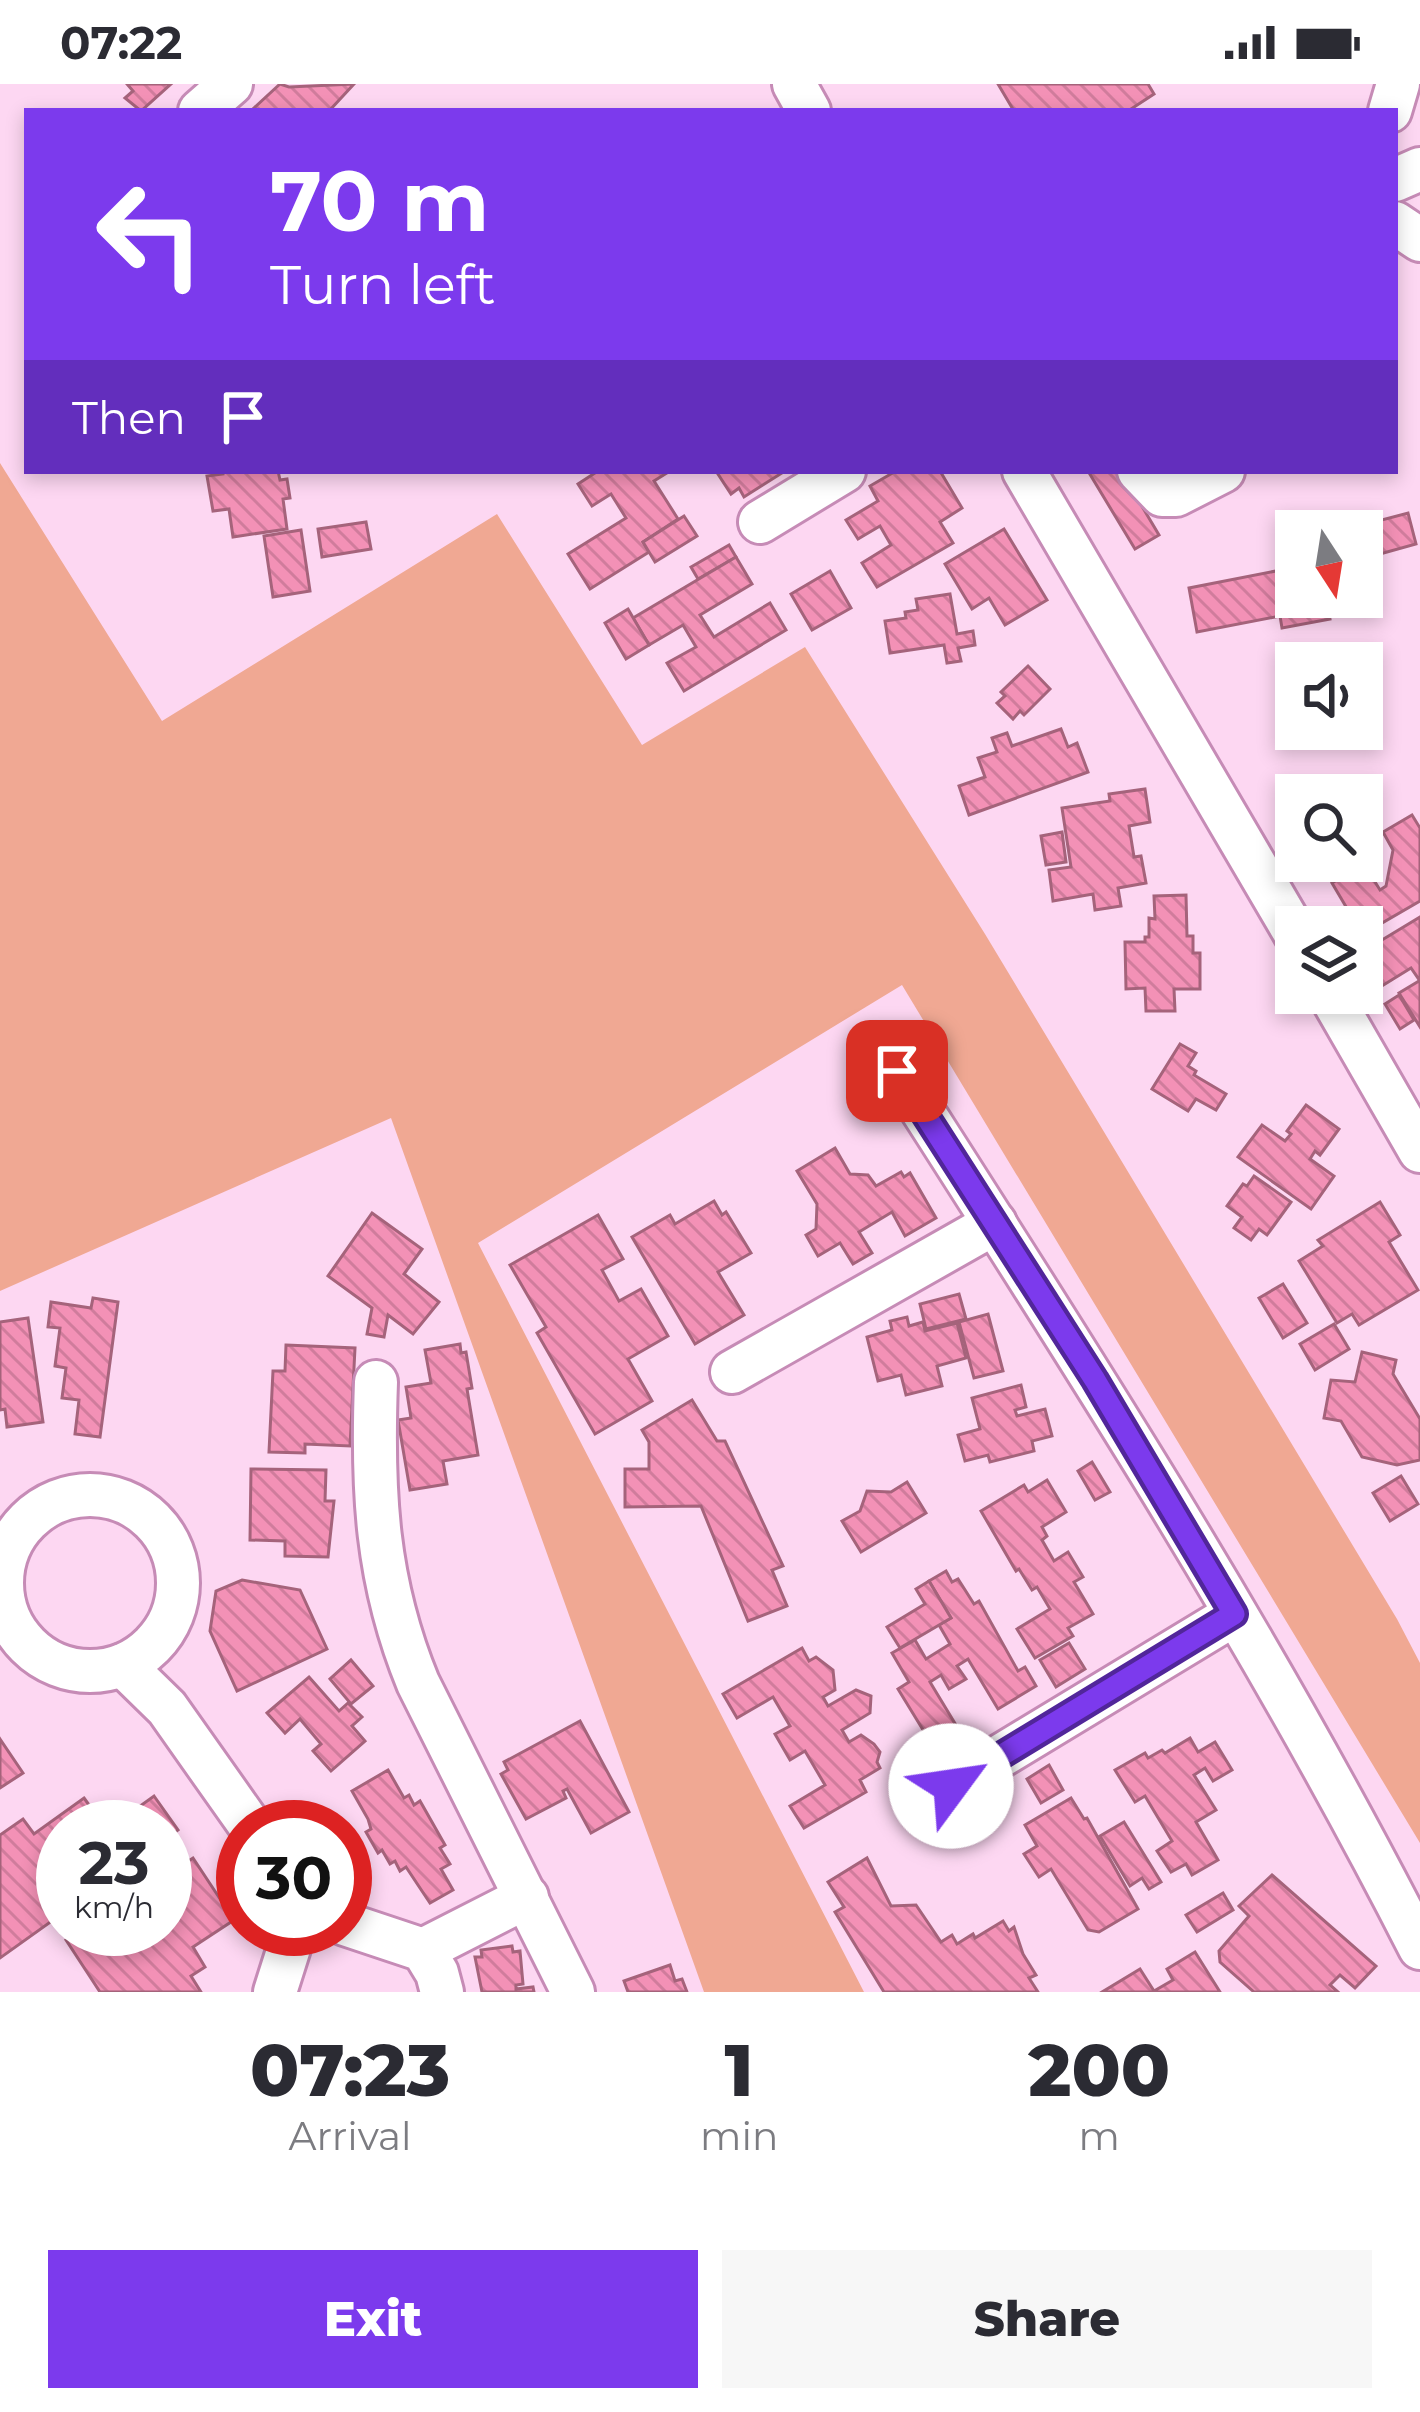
<!DOCTYPE html>
<style>
:root{--surface:#fff;--page:#f7f7f7;--text:#2b2b33;--muted:#7c7c81;--accent:#7c3aed}
body{margin:0;font-family:Montserrat,sans-serif;background:var(--page);color:var(--text);height:100vh;display:flex;flex-direction:column;font-size:45px;white-space:nowrap}
*{box-sizing:border-box;margin:0}
p{font-size:39px;color:var(--muted)}
.icon{flex:none;width:66px;height:66px;fill:none;stroke:currentColor;stroke-width:2;stroke-linecap:round;stroke-linejoin:round}
.map{position:relative;height:1908px;overflow:hidden}
.sheet{display:flex;flex-direction:column;background:var(--surface);flex:1}
.sheet>*{flex:none}
.hud{position:absolute;left:24px;top:24px;width:1374px;height:366px;border-radius:0px;box-shadow:0 6px 18px #0003;background:#7c3aed;color:#fff;overflow:hidden}
.needle{width:78px;rotate:168deg}
.fabs{position:absolute;left:1275px;top:426px;display:grid;gap:24px}
.fabs a{display:grid;place-items:center;width:108px;height:108px;border-radius:0px;background:var(--surface);box-shadow:0 6px 18px #0003;font-size:60px}
.speed{position:absolute;left:36px;top:1716px;display:flex;gap:24px;font-size:60px;font-weight:700;text-align:center}
.speed>*{display:grid;place-content:center;width:156px;height:156px;border-radius:50%;background:var(--surface);box-shadow:0 6px 18px #0003;line-height:1}
.speed small{font-size:30px;font-weight:400}
.speed .limit{border:18px solid #d22;background:#fff;color:#111}
.pin{position:absolute;display:grid;place-items:center;width:102px;height:102px;color:#fff;margin:-51px;border-radius:24px;box-shadow:0 6px 18px #0006}
.me{position:absolute;width:132px;margin:-66px;rotate:59deg;stroke-linejoin:round;filter:drop-shadow(0 0 9px #0008)}
.turn{display:flex;align-items:center;gap:42px;height:252px;padding:0 48px;font-size:54px}
.turn .icon{width:156px;height:156px;stroke-width:2.5}
.turn b{display:block;font-size:84px;line-height:102px}
.then{display:flex;align-items:center;height:114px;padding:0 48px;background:#0003;gap:24px;font-size:45px}
.eta{display:flex;justify-content:space-evenly;align-items:center;height:204px;text-align:center}
.eta b{font-size:72px;font-weight:800;line-height:84px}
.button{display:flex;gap:24px;margin-top:auto;padding:24px 48px}
.button a{flex:1;height:138px;border-radius:0px;background:var(--accent);color:#fff;font-size:48px;font-weight:800;line-height:138px;text-align:center}
.button a+a{background:var(--page);color:var(--text)}
.status{display:flex;justify-content:space-between;align-items:center;height:84px;padding:0 60px;background:var(--surface);direction:ltr}
.status svg{height:33px;fill:currentColor}
.map>svg:first-child{display:block}
</style>
<div class="status"><b>07:22</b><svg viewBox="0 0 49 12"><path d="M0 12V9h3v3zM5 12V6h3v6zM10 12V3h3v9zM15 12V0h3v12zM26 1h20v11H26zM47 4h2v5h-2z"/></svg></div>
<div class="map">
<svg width="1420" height="1908" viewBox="0 0 1420 1908">
<defs>
<pattern id="building-back-hatch" width="6" height="6" patternUnits="userSpaceOnUse" patternTransform="scale(3)"><rect width="6" height="6" fill="#f391b6"/><path d="M-1 5l2 2M0 0l6 6M5-1l2 2" fill="none" stroke="#d07c9c"/></pattern>
</defs>
<rect width="100%" height="100%" fill="#fdd7f2"/>
<polygon fill="#f0a893" points="0,379 162,637 497,430 642,661 805,563 985,850 1397,1535 1420,1579 1420,1759 902,901 478,1159 864,1908 704,1908 391,1034 0,1207"/>
<g fill="url(#building-back-hatch)" stroke="#a5637b" stroke-width="3">
<polygon points="127,0 171,0 141,27 125,14 133,7"/>
<polygon points="280,0 289,3 354,0 329,27 257,27 254,24"/>
<polygon points="998,0 1148,0 1154,10 1128,27 1014,27"/>
<polygon points="223,387 278,387 280,396 287,395 290,414 283,415 287,445 233,453 229,425 213,427 207,392 223,390"/>
<polygon points="598,387 670,387 654,397 678,435 643,458 649,468 590,505 568,470 626,434 611,410 592,422 578,400"/>
<polygon points="716,387 785,387 744,413 739,404 731,410"/>
<polygon points="896,387 940,387 962,424 940,438 953,459 877,503 862,479 891,461 880,442 858,455 846,436 878,417 870,402"/>
<polygon points="1088,387 1121,387 1159,451 1135,465"/>
<polygon points="1408,429 1416,460 1362,475 1362,447 1340,447"/>
<polygon points="684,432 697,452 655,478 643,458"/>
<polygon points="366,438 371,465 322,473 318,445"/>
<polygon points="1004,445 1047,516 1005,541 989,514 972,525 945,480"/>
<polygon points="301,446 310,507 273,513 264,452"/>
<polygon points="729,461 736,473 698,495 691,483"/>
<polygon points="736,473 752,500 700,531 714,553 770,519 786,546 684,607 667,579 696,563 683,541 649,561 633,534"/>
<polygon points="1281,486 1286,511 1326,513 1330,535 1282,544 1280,532 1197,548 1189,504"/>
<polygon points="830,487 851,524 812,546 791,510"/>
<polygon points="950,510 957,550 973,547 975,561 958,564 961,577 947,579 944,561 890,569 885,537 906,534 905,528 918,526 916,515"/>
<polygon points="628,525 649,561 626,575 605,539"/>
<polygon points="1028,582 1050,605 1024,631 1020,627 1013,635 997,619 1005,612 1001,608"/>
<polygon points="1061,645 1068,663 1077,659 1088,688 969,731 959,702 985,693 978,674 997,668 992,654 1007,649 1012,662"/>
<polygon points="1145,705 1150,738 1129,742 1134,773 1141,772 1146,799 1118,804 1121,822 1095,826 1093,810 1053,817 1049,786 1071,783 1062,724 1110,717 1109,710"/>
<polygon points="1412,731 1420,744 1420,817 1363,850 1362,843 1358,843 1332,799 1364,780 1380,806 1386,802 1393,766 1383,748"/>
<polygon points="1062,748 1066,778 1046,781 1041,752"/>
<polygon points="1186,811 1187,852 1193,852 1193,869 1200,869 1200,905 1174,905 1175,927 1146,927 1145,904 1126,905 1125,858 1145,858 1145,853 1149,853 1149,834 1155,835 1154,812"/>
<polygon points="1420,833 1420,897 1411,884 1377,905 1362,880 1362,868"/>
<polygon points="1419,897 1420,897 1420,943 1399,909"/>
<polygon points="1399,911 1414,936 1400,945 1385,920"/>
<polygon points="1180,960 1196,969 1188,982 1196,987 1194,991 1226,1010 1216,1026 1196,1015 1188,1027 1152,1005"/>
<polygon points="1306,1021 1339,1045 1320,1071 1315,1067 1310,1075 1334,1092 1311,1125 1238,1073 1262,1041 1285,1057 1291,1050 1287,1047"/>
<polygon points="835,1064 850,1090 868,1091 876,1102 901,1088 904,1093 910,1089 936,1134 905,1152 892,1128 859,1148 872,1169 853,1180 840,1159 818,1172 806,1151 816,1145 817,1120 797,1087"/>
<polygon points="1254,1092 1291,1118 1267,1151 1259,1145 1251,1156 1234,1144 1242,1133 1227,1122 1243,1100 1247,1102"/>
<polygon points="714,1117 722,1131 726,1128 751,1169 718,1188 744,1231 695,1260 632,1153 670,1131 675,1140"/>
<polygon points="1380,1118 1400,1151 1389,1158 1418,1206 1359,1241 1352,1230 1337,1239 1299,1177 1323,1162 1318,1156"/>
<polygon points="372,1129 422,1165 404,1190 439,1218 413,1250 388,1231 384,1253 367,1250 372,1224 328,1192"/>
<polygon points="598,1131 623,1175 602,1186 619,1217 641,1205 668,1252 628,1275 652,1317 595,1350 537,1249 546,1243 510,1181"/>
<polygon points="1283,1200 1307,1239 1283,1254 1259,1214"/>
<polygon points="959,1210 966,1235 926,1245 920,1220"/>
<polygon points="93,1214 118,1218 100,1353 75,1350 79,1316 62,1314 66,1284 55,1282 60,1244 48,1243 51,1218 91,1224"/>
<polygon points="988,1230 1003,1287 974,1294 959,1238"/>
<polygon points="907,1233 909,1242 923,1238 925,1247 957,1239 966,1274 937,1282 942,1302 906,1311 901,1291 878,1297 867,1253 892,1246 890,1237"/>
<polygon points="28,1234 43,1338 7,1343 5,1325 0,1326 0,1238"/>
<polygon points="1334,1240 1349,1265 1315,1286 1300,1260"/>
<polygon points="460,1260 461,1269 466,1268 472,1304 467,1305 478,1371 443,1377 447,1400 410,1406 398,1336 411,1334 406,1303 431,1299 425,1266"/>
<polygon points="286,1261 355,1264 350,1362 305,1360 305,1369 269,1368 273,1287 285,1287"/>
<polygon points="1362,1268 1396,1276 1393,1290 1420,1335 1420,1376 1397,1381 1362,1373 1341,1337 1324,1334 1331,1296 1355,1298"/>
<polygon points="1021,1301 1026,1323 1015,1326 1017,1332 1045,1325 1052,1352 1032,1357 1034,1367 990,1378 988,1371 965,1377 958,1351 980,1345 972,1314"/>
<polygon points="692,1316 717,1357 725,1357 783,1482 772,1486 787,1522 748,1537 701,1422 625,1423 625,1385 649,1385 649,1358 642,1346"/>
<polygon points="1092,1378 1110,1408 1095,1416 1078,1387"/>
<polygon points="251,1385 326,1386 325,1417 334,1417 328,1473 285,1472 285,1457 250,1456"/>
<polygon points="1401,1392 1418,1420 1390,1437 1373,1409"/>
<polygon points="1047,1396 1066,1428 1042,1443 1047,1452 1042,1456 1054,1477 1068,1468 1083,1493 1074,1498 1093,1530 1068,1544 1073,1552 1035,1574 1017,1545 1050,1525 1037,1503 1032,1506 1019,1485 1016,1487 981,1427 1024,1401 1028,1408"/>
<polygon points="907,1398 926,1429 861,1468 842,1437 860,1427 867,1407 891,1408"/>
<polygon points="946,1487 952,1498 958,1495 974,1520 979,1517 1018,1587 1025,1583 1036,1602 998,1625 968,1575 957,1582 966,1595 949,1605 941,1591 930,1598 965,1656 939,1672 898,1605 909,1598 892,1569 915,1556 926,1575 950,1560 939,1541 951,1534 929,1497"/>
<polygon points="242,1496 300,1506 327,1565 237,1607 210,1547 216,1507"/>
<polygon points="929,1497 951,1534 900,1564 887,1543 925,1520 916,1505"/>
<polygon points="1069,1559 1085,1585 1056,1603 1040,1576"/>
<polygon points="802,1564 809,1577 816,1573 833,1586 835,1606 823,1613 828,1622 856,1606 871,1612 870,1629 842,1646 849,1658 861,1651 874,1660 880,1668 877,1678 880,1684 860,1696 866,1708 804,1744 790,1722 825,1701 805,1667 790,1676 775,1650 790,1642 773,1613 737,1634 723,1610"/>
<polygon points="351,1576 373,1602 351,1620 330,1595"/>
<polygon points="309,1593 339,1627 348,1619 362,1633 352,1642 365,1657 331,1687 313,1667 321,1660 300,1635 285,1649 267,1629"/>
<polygon points="580,1637 629,1728 591,1749 567,1705 563,1707 566,1714 526,1735 501,1690 508,1686 504,1678"/>
<polygon points="1190,1654 1198,1668 1215,1658 1232,1686 1213,1697 1205,1684 1194,1691 1216,1726 1196,1738 1218,1776 1192,1791 1186,1780 1171,1788 1157,1767 1172,1757 1145,1712 1135,1718 1115,1686 1145,1669 1148,1674 1162,1666 1165,1669"/>
<polygon points="0,1655 23,1689 0,1704"/>
<polygon points="1049,1681 1063,1706 1041,1719 1027,1695"/>
<polygon points="388,1686 404,1714 409,1711 414,1721 420,1717 445,1761 440,1764 450,1780 441,1785 453,1806 430,1819 406,1783 400,1787 395,1777 390,1780 382,1766 378,1769 366,1748 371,1745 368,1735 352,1707"/>
<polygon points="154,1712 178,1746 165,1756 165,1743 111,1743"/>
<polygon points="84,1714 105,1743 63,1743 63,1829 0,1874 0,1751 23,1735 34,1750"/>
<polygon points="1071,1714 1084,1735 1087,1734 1138,1825 1099,1848 1088,1846 1051,1785 1039,1793 1024,1770 1037,1762 1025,1741"/>
<polygon points="1124,1738 1161,1798 1149,1805 1142,1794 1130,1802 1100,1752"/>
<polygon points="193,1774 234,1836 193,1863 205,1883 191,1892 201,1908 100,1908 66,1856 83,1845 165,1845 165,1792"/>
<polygon points="867,1774 891,1822 916,1821 941,1858 952,1851 957,1860 973,1850 975,1854 1003,1837 1009,1847 1014,1843 1023,1870 1036,1891 1029,1894 1038,1908 884,1908 835,1828 844,1823 828,1798"/>
<polygon points="1272,1791 1376,1882 1355,1904 1340,1891 1330,1901 1338,1908 1254,1908 1220,1878 1219,1867 1249,1832 1239,1822"/>
<polygon points="1223,1809 1233,1826 1197,1848 1186,1831"/>
<polygon points="512,1862 513,1868 520,1867 523,1900 516,1901 516,1905 533,1903 534,1908 482,1908 475,1873 482,1873 481,1866"/>
<polygon points="1195,1868 1220,1908 1102,1908 1140,1885 1154,1907 1173,1896 1167,1885"/>
<polygon points="670,1881 675,1897 682,1895 687,1908 628,1908 624,1897"/>
</g>
<g fill="none" stroke-linecap="round" stroke-linejoin="round">
<g stroke="#c68bb6" stroke-width="48">
<g id="minor">
<polyline points="794,0 809,27"/>
<polyline points="200,27 231,0"/>
<polyline points="1390,27 1398,0"/>
<polyline points="1395,96 1420,85"/>
<polyline points="1395,139 1420,156"/>
<polyline points="1024,387 1296,851"/>
<polyline points="1139,387 1162,411 1176,411 1223,387"/>
<polyline points="760,438 844,387"/>
<polyline points="1329,909 1420,1067"/>
<path d="M897,987C1081,1274 1266,1561 1420,1864"/>
<polyline points="732,1288 995,1139"/>
<path d="M376,1298C372,1407 376,1497 418,1599L573,1908"/>
<circle cx="90" cy="1499" r="88"/>
<polyline points="123,1581 167,1624 251,1743"/>
<polyline points="951,1702 1235,1530"/>
<polyline points="345,1840 423,1866 437,1889 442,1908"/>
<polyline points="423,1866 527,1813"/>
<polyline points="275,1908 295,1845"/>
</g>
</g>
<use href="#minor" stroke="#fff" stroke-width="42"/>
</g>
<g fill="none" stroke-linecap="round" stroke-linejoin="round">
<g stroke="#51269a" stroke-width="30">
<polyline id="route" points="897,987 1095,1296 1234,1530 951,1702"/>
</g>
<use href="#route" stroke="#7c3aed" stroke-width="21"/>
</g>
</svg>
<div class="fabs">
<a><svg class="needle" viewBox="-14 -14 28 28"><path d="M0-13l5 13h-10z" fill="#e53935"/><path d="M0 13l5-13h-10z" fill="#7c7c81"/></svg></a>
<a><svg class="icon" aria-label="sound" viewBox="0 0 24 24"><path d="M4 9h4l5-4v14l-5-4H4zM17 9q2 3 0 6"/></svg></a>
<a><svg class="icon" aria-label="search" viewBox="0 0 24 24"><circle cx="10" cy="10" r="6"/><path d="M15 15l6 6"/></svg></a>
<a><svg class="icon" aria-label="layers" viewBox="0 0 24 24"><path d="M12 4l9 5-9 5-9-5zM3 14l9 5 9-5"/></svg></a>
</div>
<div class="speed"><div>23<small>km/h</small></div><div class="limit">30</div></div>
<div class="pin" style="left:897px;top:987px;background:#d93025"><svg class="icon" aria-label="arrive" viewBox="0 0 24 24"><path d="M6 21V4h12l-3 4 3 4H6"/></svg></div>
<svg class="me" style="left:951px;top:1702px" viewBox="-20 -20 40 40"><circle r="19" fill="#fff"/><path d="M0-13L10 11 0 6-10 11z" fill="#7c3aed"/></svg>
<div class="hud">
<div class="turn"><svg class="icon" aria-label="left" viewBox="0 0 24 24"><path d="M17 20v-9H6M10 6l-5 5 5 5"/></svg><div><b>70 m</b>Turn left</div></div>
<div class="then">Then<svg class="icon" aria-label="arrive" viewBox="0 0 24 24"><path d="M6 21V4h12l-3 4 3 4H6"/></svg></div>
</div>
</div>
<section class="sheet">
<div class="eta">
<div><b>07:23</b><p>Arrival</p></div>
<div><b>1</b><p>min</p></div>
<div><b>200</b><p>m</p></div>
</div>
<div class="button"><a>Exit</a><a>Share</a></div>
</section>
